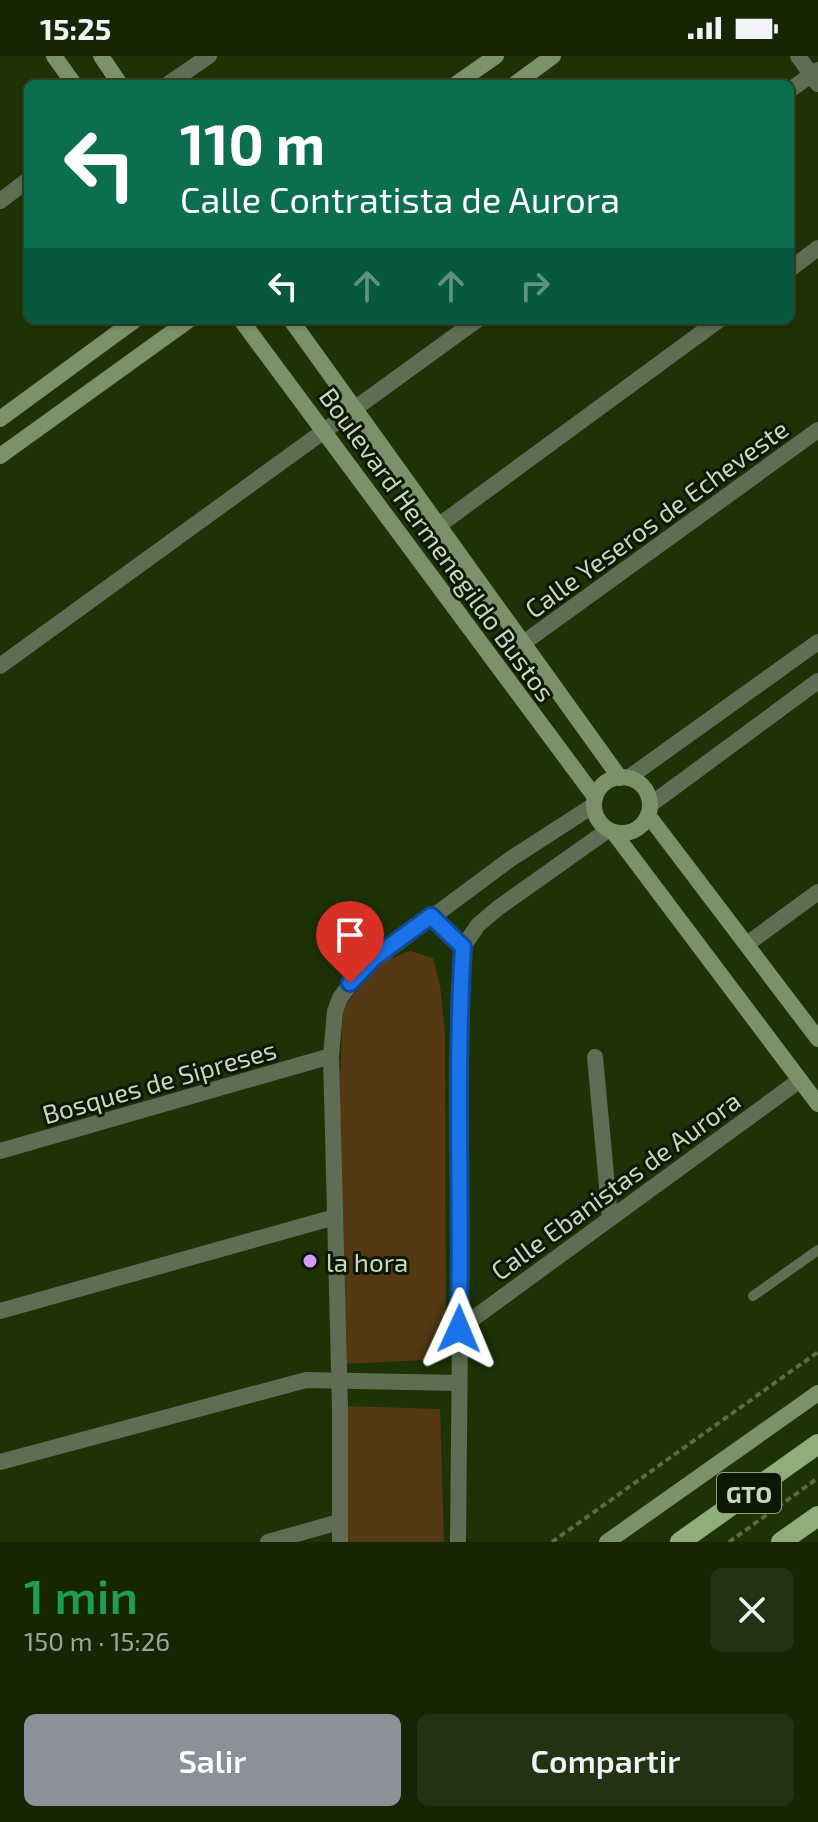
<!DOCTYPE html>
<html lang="es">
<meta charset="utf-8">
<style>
:root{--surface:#162604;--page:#233213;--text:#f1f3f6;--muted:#9ea59a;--line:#354326;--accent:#8c9099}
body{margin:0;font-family:"Exo 2",sans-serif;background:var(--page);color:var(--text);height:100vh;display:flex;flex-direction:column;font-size:30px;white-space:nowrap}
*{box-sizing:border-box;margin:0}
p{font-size:26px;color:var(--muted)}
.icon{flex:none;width:44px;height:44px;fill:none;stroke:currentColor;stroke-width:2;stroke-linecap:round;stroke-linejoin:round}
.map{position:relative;height:1486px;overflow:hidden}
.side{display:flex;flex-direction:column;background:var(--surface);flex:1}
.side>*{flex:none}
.hud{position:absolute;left:24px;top:24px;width:770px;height:244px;border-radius:12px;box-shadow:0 2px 6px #0004,0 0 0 2px var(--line);background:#0b6e4f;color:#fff;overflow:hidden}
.pin{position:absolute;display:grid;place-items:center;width:68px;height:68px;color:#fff;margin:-82px -34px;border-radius:50% 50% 50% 0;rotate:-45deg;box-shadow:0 0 8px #0007}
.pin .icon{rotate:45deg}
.me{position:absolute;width:88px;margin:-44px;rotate:1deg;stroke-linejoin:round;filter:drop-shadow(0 0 6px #0008)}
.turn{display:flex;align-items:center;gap:28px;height:168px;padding:0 24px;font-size:36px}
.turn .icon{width:104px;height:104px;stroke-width:2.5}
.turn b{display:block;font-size:56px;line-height:68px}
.lanes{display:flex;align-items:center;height:76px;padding:0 24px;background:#0003;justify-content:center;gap:40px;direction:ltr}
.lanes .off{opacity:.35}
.round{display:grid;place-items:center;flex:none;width:84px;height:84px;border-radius:12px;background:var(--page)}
.summary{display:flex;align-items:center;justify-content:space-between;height:136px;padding:0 24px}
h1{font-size:48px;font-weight:600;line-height:60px;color:#1e9e55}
.primary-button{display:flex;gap:16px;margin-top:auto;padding:16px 24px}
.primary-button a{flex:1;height:92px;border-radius:12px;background:var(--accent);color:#fff;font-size:32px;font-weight:600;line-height:92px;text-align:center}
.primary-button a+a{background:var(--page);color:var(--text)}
.status{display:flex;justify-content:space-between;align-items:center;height:56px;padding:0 40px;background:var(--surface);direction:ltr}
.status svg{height:22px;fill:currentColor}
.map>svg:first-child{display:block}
</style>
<div class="status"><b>15:25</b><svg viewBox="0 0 49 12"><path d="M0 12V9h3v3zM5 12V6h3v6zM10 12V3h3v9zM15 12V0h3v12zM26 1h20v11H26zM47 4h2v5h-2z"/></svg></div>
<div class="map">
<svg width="818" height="1486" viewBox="0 0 818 1486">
<rect width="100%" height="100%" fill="#1d3306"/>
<g fill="#553913">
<polygon points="410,895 433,902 440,930 445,976 446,1303 342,1308 338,1066 343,952 369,919 389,903"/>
<polygon points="344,1350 440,1353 444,1486 346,1486"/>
</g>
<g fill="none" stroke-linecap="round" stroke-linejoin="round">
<g stroke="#596d45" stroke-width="4" stroke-dasharray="6 4" stroke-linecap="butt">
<polyline points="552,1486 818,1296"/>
<polyline points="729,1486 818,1422"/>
</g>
<polyline stroke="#5e6d54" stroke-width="10" points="753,1240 818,1194"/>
<g stroke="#5e6d54" stroke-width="16">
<polyline points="798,0 818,28"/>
<polyline points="168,28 209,0"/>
<polyline points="790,34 818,14"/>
<polyline points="0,145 28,124"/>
<polyline points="790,213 818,192"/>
<polyline points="438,470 719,264"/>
<polyline points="522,588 818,374"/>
<polyline points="0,610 477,264"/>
<polyline points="628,722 818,586"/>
<polyline points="650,749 818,625"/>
<polyline points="431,860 463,891"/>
<polyline points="747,888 818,836"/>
<polyline points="595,1001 610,1162"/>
<polyline points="0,1095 331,1000"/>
<polyline points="0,1255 335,1161"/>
<polyline points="459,1273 800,1024"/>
<polyline points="0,1406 306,1324 459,1327"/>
<polyline points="268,1486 339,1466"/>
<polyline points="340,1486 340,1352 331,1000 335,955 340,942 361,914 509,804 594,749"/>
<polyline points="458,1486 461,1175 458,989 463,891 478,869 498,852 608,774"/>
</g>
<g stroke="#7a916a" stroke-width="16">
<polyline points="54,0 74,28"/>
<polyline points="101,0 120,28"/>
<polyline points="456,28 496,0"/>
<polyline points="515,28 553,0"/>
<polyline points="241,264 595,741"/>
<polyline points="291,264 620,722"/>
<polyline points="0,363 135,264"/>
<polyline points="0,400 189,264"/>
<circle cx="622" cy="749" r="28"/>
<polyline points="648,759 818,983"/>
<polyline points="614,777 818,1048"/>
<polyline points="607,1486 818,1337"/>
</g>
<g stroke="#90ad7a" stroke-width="20">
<polyline points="680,1486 818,1388"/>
<polyline points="781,1486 818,1460"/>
</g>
</g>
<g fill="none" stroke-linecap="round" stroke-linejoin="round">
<g stroke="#114b97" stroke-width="20">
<path id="route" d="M350,927L375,901L431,860L463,891C455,1018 462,1145 459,1273"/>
</g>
<use href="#route" stroke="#1a73e8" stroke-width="14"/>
</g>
<circle fill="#d69bfa" stroke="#0c1803" stroke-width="3" cx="310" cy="1205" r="8"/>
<g text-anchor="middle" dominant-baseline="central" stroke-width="6" stroke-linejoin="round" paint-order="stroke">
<rect fill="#0c1803" stroke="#8f9f83" stroke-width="2" x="717" y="1417" width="64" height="40" rx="6"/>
<g font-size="24" font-weight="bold" fill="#c7d9ba">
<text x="749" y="1437">GTO</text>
</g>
<g font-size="26" fill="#c7d9ba" stroke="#0c1803">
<text transform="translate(656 462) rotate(-36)">Calle Yeseros de Echeveste</text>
<text transform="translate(438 488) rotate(54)">Boulevard Hermenegildo Bustos</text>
<text transform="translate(159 1025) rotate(-16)">Bosques de Sipreses</text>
<text transform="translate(615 1129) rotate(-36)">Calle Ebanistas de Aurora</text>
</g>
<g font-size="26" fill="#c7d9ba" stroke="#0c1803" text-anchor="start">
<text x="326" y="1205">la hora</text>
</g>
</g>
</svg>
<div class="pin" style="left:350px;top:927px;background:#d93025"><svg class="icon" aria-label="arrive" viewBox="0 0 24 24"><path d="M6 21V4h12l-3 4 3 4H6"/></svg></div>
<svg class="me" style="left:459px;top:1273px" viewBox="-20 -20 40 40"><path d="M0-17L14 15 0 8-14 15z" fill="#1a73e8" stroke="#fff" stroke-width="4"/></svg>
<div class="hud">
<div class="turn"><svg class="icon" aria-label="left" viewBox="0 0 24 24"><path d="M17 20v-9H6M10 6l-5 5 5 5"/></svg><div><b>110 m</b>Calle Contratista de Aurora</div></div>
<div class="lanes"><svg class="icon" aria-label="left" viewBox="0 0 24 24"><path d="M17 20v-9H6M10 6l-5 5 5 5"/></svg><svg class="icon off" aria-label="ahead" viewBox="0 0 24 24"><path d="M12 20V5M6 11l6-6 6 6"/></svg><svg class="icon off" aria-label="ahead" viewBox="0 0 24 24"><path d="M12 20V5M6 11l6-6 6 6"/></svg><svg class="icon off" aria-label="right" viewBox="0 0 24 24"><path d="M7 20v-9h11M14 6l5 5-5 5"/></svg></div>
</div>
</div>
<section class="side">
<div class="summary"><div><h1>1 min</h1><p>150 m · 15:26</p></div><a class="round"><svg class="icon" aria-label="close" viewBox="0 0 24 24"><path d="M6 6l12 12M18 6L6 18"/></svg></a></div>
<div class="primary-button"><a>Salir</a><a>Compartir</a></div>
</section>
